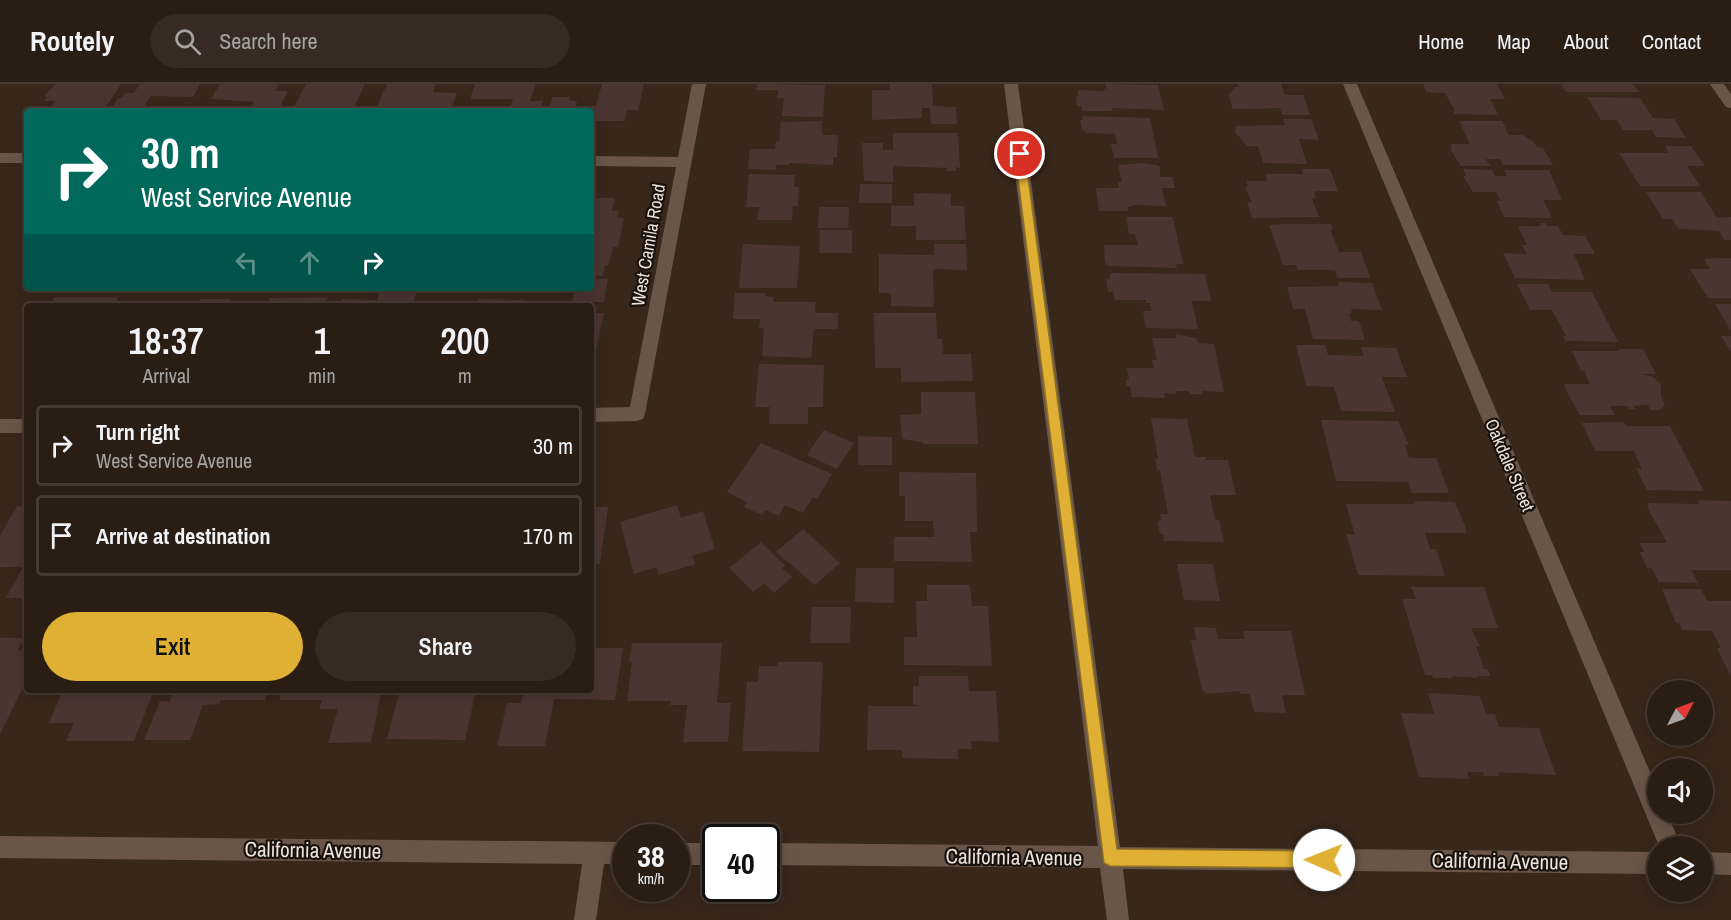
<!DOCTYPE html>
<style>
:root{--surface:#2a1d14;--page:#362a22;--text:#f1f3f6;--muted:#a5a2a0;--line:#463b34;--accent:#dfb034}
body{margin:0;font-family:"Archivo Narrow",sans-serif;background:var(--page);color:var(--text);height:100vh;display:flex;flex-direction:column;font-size:22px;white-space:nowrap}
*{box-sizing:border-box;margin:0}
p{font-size:20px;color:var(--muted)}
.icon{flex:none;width:33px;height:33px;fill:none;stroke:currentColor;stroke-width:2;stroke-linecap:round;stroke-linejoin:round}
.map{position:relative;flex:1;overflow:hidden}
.side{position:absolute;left:24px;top:219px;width:570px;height:390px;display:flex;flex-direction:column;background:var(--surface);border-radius:6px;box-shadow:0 3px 15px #0003,0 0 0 2px var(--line)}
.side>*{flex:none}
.banner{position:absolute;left:24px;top:24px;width:570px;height:183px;border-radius:6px;box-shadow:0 3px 15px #0003,0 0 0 2px var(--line);background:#00695c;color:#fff;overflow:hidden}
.needle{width:39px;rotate:49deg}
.tools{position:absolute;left:1647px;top:596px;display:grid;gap:12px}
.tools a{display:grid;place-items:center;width:66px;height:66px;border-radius:50%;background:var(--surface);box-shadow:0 3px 15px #0003,0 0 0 2px var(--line);font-size:30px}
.speed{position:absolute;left:612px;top:740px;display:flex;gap:12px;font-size:30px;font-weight:700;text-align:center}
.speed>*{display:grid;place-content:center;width:78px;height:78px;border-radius:50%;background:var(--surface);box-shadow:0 3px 15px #0003,0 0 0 2px var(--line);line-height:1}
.speed small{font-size:15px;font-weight:400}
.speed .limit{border:3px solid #111;border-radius:9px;background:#fff;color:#111}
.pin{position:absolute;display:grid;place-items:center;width:51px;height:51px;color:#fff;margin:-26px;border:3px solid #fff;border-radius:50%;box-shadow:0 2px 6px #0007}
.me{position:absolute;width:66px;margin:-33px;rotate:271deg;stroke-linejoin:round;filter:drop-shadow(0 0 4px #0008)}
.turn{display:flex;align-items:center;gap:21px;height:126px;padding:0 18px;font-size:27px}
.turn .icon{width:78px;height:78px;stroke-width:2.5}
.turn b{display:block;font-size:42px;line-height:51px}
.lanes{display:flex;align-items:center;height:57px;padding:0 18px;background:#0003;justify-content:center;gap:30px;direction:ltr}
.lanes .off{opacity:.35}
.eta{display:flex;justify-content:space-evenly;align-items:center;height:102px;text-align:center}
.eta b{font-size:36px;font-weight:600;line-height:42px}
.action{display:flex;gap:12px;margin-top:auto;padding:12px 18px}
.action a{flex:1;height:69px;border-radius:36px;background:var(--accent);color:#111;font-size:24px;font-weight:600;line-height:69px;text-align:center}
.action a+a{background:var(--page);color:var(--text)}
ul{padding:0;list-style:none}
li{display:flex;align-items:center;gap:18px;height:81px;margin:0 12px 9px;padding:0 6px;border:3px solid var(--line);border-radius:6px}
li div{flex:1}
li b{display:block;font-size:22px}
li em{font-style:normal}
header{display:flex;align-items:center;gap:36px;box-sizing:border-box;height:84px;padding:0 30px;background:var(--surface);border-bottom:2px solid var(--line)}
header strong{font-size:28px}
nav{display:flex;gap:33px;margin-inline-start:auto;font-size:21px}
.search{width:420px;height:54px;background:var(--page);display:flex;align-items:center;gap:15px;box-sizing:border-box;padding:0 21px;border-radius:33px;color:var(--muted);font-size:22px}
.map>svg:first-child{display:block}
</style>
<header>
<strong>Routely</strong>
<div class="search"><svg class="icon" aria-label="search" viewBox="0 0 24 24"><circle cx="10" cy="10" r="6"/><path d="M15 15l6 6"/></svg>Search here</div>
<nav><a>Home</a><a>Map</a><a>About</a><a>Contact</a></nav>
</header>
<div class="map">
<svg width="1731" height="836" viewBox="0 0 1731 836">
<rect width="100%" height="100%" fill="#38271b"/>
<g fill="#4b3531">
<polygon points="55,0 121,0 103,27 48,27 55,17 44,17 47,13 44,13"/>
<polygon points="140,0 200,0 193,13 151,12 141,27 110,27 118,14 122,14 125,9 134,9"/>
<polygon points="220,0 279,0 275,7 288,7 278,27 248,27 254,18 211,15"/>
<polygon points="306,0 365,0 353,26 292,27"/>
<polygon points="387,0 436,0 433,8 457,9 451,25 375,27"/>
<polygon points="475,0 536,0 530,17 543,17 540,27 509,27 513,15 470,15"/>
<polygon points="602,0 644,0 638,26 627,26 625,37 593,37 591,27 585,27 587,22 596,22"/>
<polygon points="757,0 825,1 823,33 782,32 784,14 777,14 778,6 756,6"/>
<polygon points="890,0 932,0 933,22 956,23 957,40 931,40 930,24 922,24 922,34 872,36 872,6 890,6"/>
<polygon points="1105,0 1158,1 1164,26 1113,24 1111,27 1082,27 1081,22 1077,22 1076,12 1079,12 1078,6 1104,7 1104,5 1106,5"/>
<polygon points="1238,0 1281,0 1285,11 1303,11 1310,31 1282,31 1280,24 1233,25 1228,11 1236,3 1239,3"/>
<polygon points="1423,0 1497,0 1505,15 1490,15 1498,31 1454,30 1453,27 1455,27 1445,9 1426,8"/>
<polygon points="1561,0 1633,0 1639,8 1566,8"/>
<polygon points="553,13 570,13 569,16 577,17 574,27 547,27"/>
<polygon points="1587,13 1640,14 1653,34 1674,35 1686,54 1656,53 1652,46 1623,46 1617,36 1601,36"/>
<polygon points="1082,32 1150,34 1158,74 1114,74 1111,60 1117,60 1115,50 1085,49 1085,46 1082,46 1080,36 1083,36"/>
<polygon points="1283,35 1311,35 1319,56 1299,55 1307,80 1263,79 1258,62 1247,62 1235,48 1236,42 1285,41"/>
<polygon points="822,37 822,51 838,51 837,73 833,73 833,81 789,79 789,81 776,81 776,86 748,85 750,65 775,65 776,57 779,57 781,38"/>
<polygon points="1459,37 1502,37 1509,51 1522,51 1533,57 1537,63 1543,64 1553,81 1503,81 1500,75 1486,75 1490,82 1461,82 1450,65 1452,65 1451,60 1470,60"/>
<polygon points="893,49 958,49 960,84 956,83 956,87 946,87 946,84 893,82 893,98 864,97 862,59 883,59 883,66 893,66"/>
<polygon points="1665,62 1691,62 1705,82 1687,82 1700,102 1640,102 1619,69 1669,69"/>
<polygon points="1141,79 1157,81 1160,83 1160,93 1173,93 1175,104 1162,104 1166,122 1135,121 1127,123 1128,127 1099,127 1096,104 1119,104 1118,98 1122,98 1118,81"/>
<polygon points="1302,85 1330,85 1338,107 1314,107 1316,114 1312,114 1319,133 1252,134 1247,118 1252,118 1245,103 1248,103 1246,97 1267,97 1265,90 1303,90"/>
<polygon points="1463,85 1492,86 1495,92 1507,92 1504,86 1549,86 1562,116 1543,116 1552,134 1504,133 1497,117 1501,117 1496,108 1473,108 1463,92 1466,92"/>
<polygon points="749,90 795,91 794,103 799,103 798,122 793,122 792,136 757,136 759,123 746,123"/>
<polygon points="860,100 892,100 892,119 859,119"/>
<polygon points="1646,108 1701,108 1717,134 1731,133 1731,156 1724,156 1719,147 1679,145 1672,135 1663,135"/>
<polygon points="914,109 951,110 951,122 964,122 966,156 916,156 916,142 891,142 891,122 914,122"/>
<polygon points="591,114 615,114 612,127 619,127 617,134 624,134 618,163 613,163 609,181 605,181 603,192 591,191"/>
<polygon points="819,123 849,123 848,144 818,144"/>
<polygon points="1126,133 1173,133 1183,180 1176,180 1177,184 1108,182 1105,178 1104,161 1138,161 1135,150 1129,150"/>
<polygon points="1540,139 1546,139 1547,142 1558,142 1563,151 1585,152 1595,170 1574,170 1585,196 1515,194 1503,169 1527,170 1522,161 1527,161 1518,142 1541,142"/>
<polygon points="1283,140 1331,140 1333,145 1330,145 1339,168 1361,168 1370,194 1337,194 1335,186 1297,186 1296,181 1283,181 1269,141"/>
<polygon points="820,146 852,146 852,169 819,169"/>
<polygon points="743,160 800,162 797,204 739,204"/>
<polygon points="934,160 966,160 967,186 933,185 934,223 891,222 891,209 879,209 879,170 934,171"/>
<polygon points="1718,174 1731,174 1731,214 1708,214 1690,185 1710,185 1704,175"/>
<polygon points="1110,189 1205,190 1211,217 1192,217 1198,245 1146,244 1143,227 1151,227 1150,219 1146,219 1146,216 1115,216 1113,208 1108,208 1106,195 1110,195"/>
<polygon points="591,195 608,195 604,218 572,218 575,204 591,204"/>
<polygon points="1338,198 1372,199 1382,226 1351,225 1352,229 1349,229 1351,237 1358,237 1360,240 1365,256 1313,255 1305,225 1293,225 1287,203 1339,202"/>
<polygon points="1517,200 1548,200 1552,208 1592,208 1618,258 1565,257 1563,252 1566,252 1552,226 1530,226"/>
<polygon points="381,204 419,204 411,222 339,222 342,215 377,216"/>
<polygon points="735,209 765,209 765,212 774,213 773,218 816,218 815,229 838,229 838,245 814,245 811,274 762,272 764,244 759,244 760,235 733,235"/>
<polygon points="55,213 119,213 114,222 49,222"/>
<polygon points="328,213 324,222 266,222 270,214"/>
<polygon points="200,215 231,215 227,222 197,222"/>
<polygon points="479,215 525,216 523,222 477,222"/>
<polygon points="1715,220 1731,220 1731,247"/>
<polygon points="591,229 604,229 596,267 591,267"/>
<polygon points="874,229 936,229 937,255 942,255 943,270 971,270 973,297 901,298 901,284 875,284"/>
<polygon points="1176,250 1196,254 1198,259 1214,260 1224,308 1202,307 1203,310 1190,310 1189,307 1175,307 1176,310 1164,309 1165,314 1132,313 1130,302 1126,302 1126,296 1129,296 1127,284 1154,284 1152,276 1157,276 1152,254 1176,254"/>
<polygon points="1721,252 1731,252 1731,268"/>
<polygon points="1296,261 1325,261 1328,271 1364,272 1361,263 1396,264 1407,293 1382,293 1395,328 1341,327 1334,303 1306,302"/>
<polygon points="1618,265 1643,265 1656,290 1642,290 1653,293 1661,300 1661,312 1665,322 1659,326 1650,326 1648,321 1633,322 1635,325 1629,325 1628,322 1610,322 1615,331 1580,331 1564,303 1566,303 1564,300 1590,300 1584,287 1581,287 1572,267 1620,267"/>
<polygon points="759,280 824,281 823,323 808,323 808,340 769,340 770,323 755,323"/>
<polygon points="921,308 975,308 978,360 923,360 923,358 902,355 900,331 921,330"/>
<polygon points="1151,334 1187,335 1195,373 1206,373 1206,376 1228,376 1236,411 1210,411 1215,436 1219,436 1224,458 1164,457 1163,450 1160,450 1157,437 1161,436 1160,430 1168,430 1160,386 1157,386 1155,375 1158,375"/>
<polygon points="1321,336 1398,337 1409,361 1405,361 1409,374 1436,374 1449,409 1412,409 1408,398 1336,397"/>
<polygon points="1616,338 1623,338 1626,342 1670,342 1704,407 1647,406 1636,384 1642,385 1634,367 1595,367 1582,339"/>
<polygon points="824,346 854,359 837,385 807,371"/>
<polygon points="858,352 892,353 892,381 858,381"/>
<polygon points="761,359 832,390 817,415 813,413 803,429 785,421 779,432 766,426 762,431 744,423 747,418 727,408"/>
<polygon points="899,388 976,389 977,448 970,448 972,478 894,477 894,453 934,453 933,437 905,437 905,412 899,412"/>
<polygon points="1698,416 1731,417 1731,486 1691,486 1698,499 1659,498 1652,484 1647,484 1640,468 1644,468 1640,459 1667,459 1647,423 1649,423 1647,419 1700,420"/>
<polygon points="1424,417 1455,418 1465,442 1466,449 1425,449 1430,465 1436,465 1445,492 1358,491 1346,450 1355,451 1346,420 1415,420 1414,418"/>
<polygon points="27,420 27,514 6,514 23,483 0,483 0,452 17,422 25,423"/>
<polygon points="677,421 681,434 703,427 715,465 692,472 695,480 659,491 657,483 634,490 620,438"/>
<polygon points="591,423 608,423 600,480 591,480"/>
<polygon points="803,445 840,479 815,501 776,468"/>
<polygon points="761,458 785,482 782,484 792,493 774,509 764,499 753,508 729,484"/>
<polygon points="1177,480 1213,480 1220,517 1184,516"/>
<polygon points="856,484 894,484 894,519 855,518"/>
<polygon points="927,501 970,501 972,522 988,522 992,582 904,581 904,553 917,553 916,517 927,517"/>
<polygon points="1411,503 1484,503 1498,544 1471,544 1480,562 1476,562 1484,585 1488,585 1490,592 1477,592 1478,594 1452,592 1452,594 1433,594 1432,591 1425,591 1402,515 1416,515"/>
<polygon points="1662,505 1701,505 1707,517 1731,517 1731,592 1717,564 1721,564 1712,547 1682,546 1679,539 1676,539"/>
<polygon points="812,523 851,523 850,559 810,559"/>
<polygon points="1194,543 1216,544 1218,555 1245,555 1243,547 1291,547 1305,611 1282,611 1286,629 1254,628 1250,610 1240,610 1240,607 1207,610 1202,606 1193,566 1191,556 1196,556"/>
<polygon points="0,554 24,554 18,566 27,568 27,578 23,586 27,586 27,595 0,650"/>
<polygon points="632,559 722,559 717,619 731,619 728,658 683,658 687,621 670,621 671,617 627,617 632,578 629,578"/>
<polygon points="591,564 623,564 615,616 554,615 545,662 497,662 507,619 521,619 524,606 591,606"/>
<polygon points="778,578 823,578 819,668 742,667 747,598 758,598 759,582 777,582"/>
<polygon points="919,592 968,592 969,607 996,607 999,658 971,657 972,665 958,665 958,675 902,674 902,666 867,666 868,622 920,622 913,620 913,602 919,602"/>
<polygon points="63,606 154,606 134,657 66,657 74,639 49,639"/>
<polygon points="174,606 268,606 265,616 221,616 219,620 203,621 190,656 144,656 160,617 170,618"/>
<polygon points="282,606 374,606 373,609 381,610 371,658 328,659 338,625 319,625 322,616 279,616"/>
<polygon points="400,606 476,606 465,656 387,655"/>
<polygon points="1428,609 1480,612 1486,630 1495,630 1499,643 1539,644 1556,691 1498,688 1500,692 1484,692 1483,688 1467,688 1469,695 1419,693 1401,629 1434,630"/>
</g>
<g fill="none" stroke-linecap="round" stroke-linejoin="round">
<g fill="#6a5649" fill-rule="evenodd">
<polygon points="692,0 706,0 645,330 643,335 637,337 591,338 591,324 630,323 676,83 591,82 591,72 678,73"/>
<polygon points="1004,0 1018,0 1120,763 1658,768 1658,790 1123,785 1129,836 1107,836 1100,784 766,781 766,759 1098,762"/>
<polygon points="1343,0 1357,0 1658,707 1658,729 1667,729 1681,762 1659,762"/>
<polygon points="1710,0 1724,0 1731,10 1731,24 1726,23"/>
<rect x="0" y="69" width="27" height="10"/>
<rect x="0" y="335" width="27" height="14"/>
<polygon points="0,752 626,758 626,780 604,780 596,836 574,836 582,780 0,774"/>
<rect x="676" y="759" width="40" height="22"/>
<polygon points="1702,768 1731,769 1731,791 1702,790"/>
</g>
</g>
<polygon fill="#dfb034" stroke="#917222" stroke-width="1.5" points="1020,67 1025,70 1117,765 1324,767 1330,770 1333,776 1330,782 1324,784 1110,782 1104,779 1015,70"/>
<g text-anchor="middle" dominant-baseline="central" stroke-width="4.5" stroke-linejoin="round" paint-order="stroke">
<g font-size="18" fill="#ede1d9" stroke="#19110c">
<text transform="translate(648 161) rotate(-80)">West Camila Road</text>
<text transform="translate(1510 381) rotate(67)">Oakdale Street</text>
</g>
<g font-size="21" fill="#ede1d9" stroke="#19110c">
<text transform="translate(313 766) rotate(1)">California Avenue</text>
<text transform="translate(1014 773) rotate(1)">California Avenue</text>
<text transform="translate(1500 777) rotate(1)">California Avenue</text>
</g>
</g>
</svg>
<div class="tools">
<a><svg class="needle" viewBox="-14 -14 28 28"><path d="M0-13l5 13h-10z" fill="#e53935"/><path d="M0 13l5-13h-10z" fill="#a5a2a0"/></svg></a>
<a><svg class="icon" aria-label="sound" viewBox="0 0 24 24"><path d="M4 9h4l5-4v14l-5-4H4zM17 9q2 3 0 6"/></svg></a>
<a><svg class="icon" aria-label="layers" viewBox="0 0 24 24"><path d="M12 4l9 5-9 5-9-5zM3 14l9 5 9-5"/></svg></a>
</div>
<div class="speed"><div>38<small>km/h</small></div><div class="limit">40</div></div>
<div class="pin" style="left:1020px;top:70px;background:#d93025"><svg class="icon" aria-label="arrive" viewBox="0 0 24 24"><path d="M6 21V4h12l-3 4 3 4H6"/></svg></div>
<svg class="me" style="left:1324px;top:776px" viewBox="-20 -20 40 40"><circle r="19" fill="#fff"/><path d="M0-13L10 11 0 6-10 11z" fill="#dfb034"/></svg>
<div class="banner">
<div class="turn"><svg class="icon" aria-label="right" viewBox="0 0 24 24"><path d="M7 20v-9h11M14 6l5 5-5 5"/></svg><div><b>30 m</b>West Service Avenue</div></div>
<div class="lanes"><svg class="icon off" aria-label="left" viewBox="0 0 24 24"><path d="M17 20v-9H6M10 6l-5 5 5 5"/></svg><svg class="icon off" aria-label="ahead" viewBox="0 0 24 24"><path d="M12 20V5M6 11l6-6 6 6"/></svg><svg class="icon" aria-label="right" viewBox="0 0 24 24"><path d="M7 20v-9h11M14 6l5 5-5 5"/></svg></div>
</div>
<section class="side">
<div class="eta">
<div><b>18:37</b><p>Arrival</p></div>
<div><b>1</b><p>min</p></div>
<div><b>200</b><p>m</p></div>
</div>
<ul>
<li><svg class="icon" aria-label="right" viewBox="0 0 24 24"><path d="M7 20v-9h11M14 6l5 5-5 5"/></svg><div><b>Turn right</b><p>West Service Avenue</p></div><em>30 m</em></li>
<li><svg class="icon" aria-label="arrive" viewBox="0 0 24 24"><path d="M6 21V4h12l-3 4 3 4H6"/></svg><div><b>Arrive at destination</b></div><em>170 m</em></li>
</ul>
<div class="action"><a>Exit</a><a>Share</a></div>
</section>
</div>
